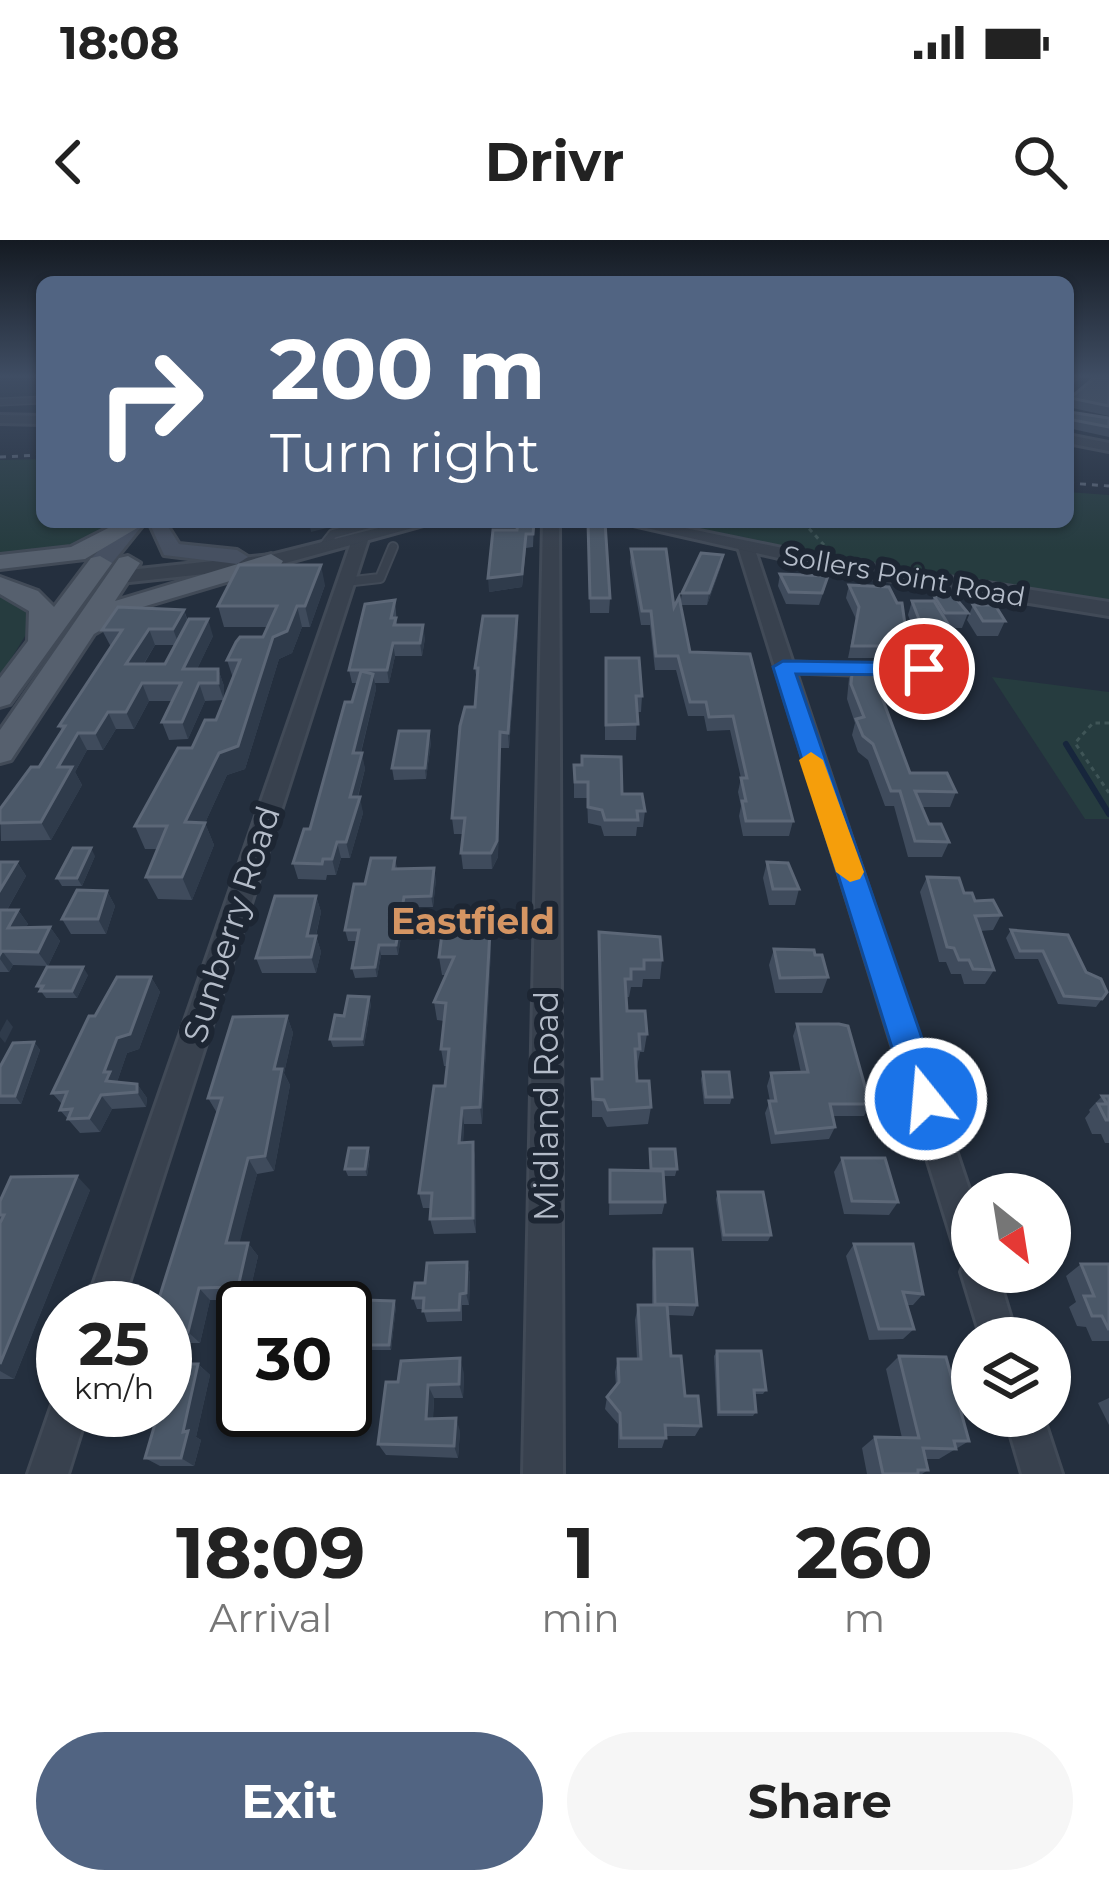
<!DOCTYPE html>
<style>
:root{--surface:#fff;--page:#f6f6f6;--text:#222;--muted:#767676;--accent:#516482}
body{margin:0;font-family:Montserrat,sans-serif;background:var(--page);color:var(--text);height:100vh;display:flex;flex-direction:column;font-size:45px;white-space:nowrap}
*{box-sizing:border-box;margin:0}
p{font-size:39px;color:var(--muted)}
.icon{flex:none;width:66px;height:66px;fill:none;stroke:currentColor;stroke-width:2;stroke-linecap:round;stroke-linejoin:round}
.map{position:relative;height:1234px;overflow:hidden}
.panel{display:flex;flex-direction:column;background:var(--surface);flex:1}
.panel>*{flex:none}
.banner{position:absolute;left:36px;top:36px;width:1038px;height:252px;border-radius:18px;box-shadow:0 3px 9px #0004;background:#516482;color:#fff;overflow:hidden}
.needle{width:78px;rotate:150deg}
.tools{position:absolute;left:951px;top:933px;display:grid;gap:24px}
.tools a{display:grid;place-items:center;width:120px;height:120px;border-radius:50%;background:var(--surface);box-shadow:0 3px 9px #0004;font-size:60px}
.speed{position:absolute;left:36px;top:1041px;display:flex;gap:24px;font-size:60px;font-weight:700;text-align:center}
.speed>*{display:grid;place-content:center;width:156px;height:156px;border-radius:50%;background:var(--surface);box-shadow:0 3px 9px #0004;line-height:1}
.speed small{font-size:30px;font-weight:400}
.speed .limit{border:6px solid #111;border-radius:18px;background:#fff;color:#111}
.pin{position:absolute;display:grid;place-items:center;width:102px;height:102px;color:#fff;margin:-51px;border:6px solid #fff;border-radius:50%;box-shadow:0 3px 12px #0007}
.me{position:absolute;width:132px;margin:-66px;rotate:343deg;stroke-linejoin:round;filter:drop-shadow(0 0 9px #0008)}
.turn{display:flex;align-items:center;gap:42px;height:252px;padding:0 36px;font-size:54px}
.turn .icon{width:156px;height:156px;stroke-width:2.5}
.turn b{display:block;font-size:84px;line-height:102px}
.eta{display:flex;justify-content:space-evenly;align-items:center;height:204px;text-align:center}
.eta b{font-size:72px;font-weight:700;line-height:84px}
.cta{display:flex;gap:24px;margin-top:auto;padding:24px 36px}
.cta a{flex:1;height:138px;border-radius:72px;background:var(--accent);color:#fff;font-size:48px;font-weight:700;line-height:138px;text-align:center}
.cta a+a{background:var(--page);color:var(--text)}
.status{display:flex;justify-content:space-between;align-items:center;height:84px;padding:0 60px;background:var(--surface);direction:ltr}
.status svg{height:33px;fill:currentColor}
header{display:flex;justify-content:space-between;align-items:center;height:156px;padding:0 36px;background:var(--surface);font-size:54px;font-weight:700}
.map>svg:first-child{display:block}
</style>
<div class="status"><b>18:08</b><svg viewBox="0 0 49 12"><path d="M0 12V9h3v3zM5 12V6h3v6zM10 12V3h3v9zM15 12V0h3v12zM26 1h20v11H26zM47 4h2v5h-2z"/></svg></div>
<header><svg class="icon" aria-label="back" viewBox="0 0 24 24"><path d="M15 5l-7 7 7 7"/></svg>Drivr<svg class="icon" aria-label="search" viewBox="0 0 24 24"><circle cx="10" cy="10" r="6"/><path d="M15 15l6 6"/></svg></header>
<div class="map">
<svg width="1109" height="1234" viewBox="0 0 1109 1234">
<rect width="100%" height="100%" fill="#242f3e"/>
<g fill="#263c3f">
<polygon points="42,219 42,282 117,282 93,304 0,317 0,220"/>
<polygon points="1068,252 1109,255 1109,361 885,327 671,284 1068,282"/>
<polygon points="0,349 38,375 0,437"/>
<polygon points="992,437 1109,452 1109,579 1085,579"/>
</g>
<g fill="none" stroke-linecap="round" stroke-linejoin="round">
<polyline stroke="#17263c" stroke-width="6" points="1066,504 1109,574"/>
<g stroke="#414a57" stroke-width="9">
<polyline id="service-far2" points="0,162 42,160"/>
</g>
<g stroke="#414a57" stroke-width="12">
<g id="service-far1">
<polyline points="322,308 333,294 376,282"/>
<polyline points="345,342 380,338 393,307"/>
</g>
</g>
<g stroke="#414a57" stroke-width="16">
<g id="service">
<polyline points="783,427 863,430"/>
<polyline points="896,431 924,429"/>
</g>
</g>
<g stroke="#414a57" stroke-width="6">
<g id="minor">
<polygon points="1068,137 1077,137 1068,143"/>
<polygon points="0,175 42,176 42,184 0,183"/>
<polygon points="1068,195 1109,203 1109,211 1068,203"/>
<polygon points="543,282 559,282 563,1234 523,1234"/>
<polygon points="360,295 368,300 121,1068 85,1068 352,300"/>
<polygon points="740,304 754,307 972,958 972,1032 997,1032 1017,1098 981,1098 961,1032 965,1023 955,1009 738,307"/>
<polygon points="63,1153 63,1170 88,1170 68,1234 28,1234 55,1156"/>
<polygon points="1005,1176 1043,1176 1062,1234 1022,1234"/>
</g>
</g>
<g stroke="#414a57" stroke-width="6">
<g id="tertiary">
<polygon points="402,282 434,282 271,327 120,343 110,337 120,331 271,315"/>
<polygon points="620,282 656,282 845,321 1109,362 1109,376 845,333"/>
</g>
</g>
<g stroke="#414a57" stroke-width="6">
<g id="secondary">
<polygon points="124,282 145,282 108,328 92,328 92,318"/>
<polygon points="149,282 165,282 179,304 237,310 248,317 237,324 164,315"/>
</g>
</g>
<g stroke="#414a57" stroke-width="6">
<g id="primary">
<polygon points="120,282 144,284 85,319 0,329 0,315 71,307"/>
<polygon points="271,314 283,321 280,326 139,368 94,394 11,520 0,523 0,490 119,318 128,316 140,323 115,361"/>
<polygon points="100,316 112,323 10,464 0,467 0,438 28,401 29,371 0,354 0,337 38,351 54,367 91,318"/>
</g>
</g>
<g stroke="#3f5557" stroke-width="3" stroke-dasharray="4.5 4.5" stroke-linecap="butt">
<polyline points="803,282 824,305"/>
<polyline points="1109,483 1093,483 1075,503 1109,553"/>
</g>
<use href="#service-far2" stroke="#38414e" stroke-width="6"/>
<use href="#service-far1" stroke="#38414e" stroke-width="8"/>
<use href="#service" stroke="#38414e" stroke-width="10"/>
<use href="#minor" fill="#38414e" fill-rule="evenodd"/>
<use href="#tertiary" fill="#38414e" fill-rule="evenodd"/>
<use href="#secondary" fill="#465061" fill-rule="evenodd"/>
<use href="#primary" fill="#56606e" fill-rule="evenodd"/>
<g stroke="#5a6575" stroke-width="3" stroke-dasharray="6 6" stroke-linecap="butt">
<polyline points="0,217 42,215"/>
<polyline points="1068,243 1109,246"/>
</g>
</g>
<g fill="#3f4b5c" fill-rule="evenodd">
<polygon points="1109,137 1109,176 1068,167 1070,158"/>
<polygon points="1068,169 1070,172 1109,178 1109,197 1068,188"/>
<polygon points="534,282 533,307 526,308 522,347 489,352"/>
<polygon points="588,282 610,358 609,373 590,373"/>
<polygon points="631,309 674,367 690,412 750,414 793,581 789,596 743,596 739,576 741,566 738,552 741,538 730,490 707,491 704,476 688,476 676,430 655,430 650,385 641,385 630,322"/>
<polygon points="721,326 707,365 680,365 682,353"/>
<polygon points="780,334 825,348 819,365 786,364 778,346"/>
<path d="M325,345L310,387H302L292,413L279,419L245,529L227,535L205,583L214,605L192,660L158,659L146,637L158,609H145L135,586L216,480L224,460L205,461L188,499L169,500L162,482L173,461H149L134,489H116L103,510H87L75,532L82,545L51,600L1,601L0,569L39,527L62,491L59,486L111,407L102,390L184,370L188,381L213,396L197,429H218L224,446V460L233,438L227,420L263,397L267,387H224L218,366ZM155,405H175L165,424H144Z"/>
<polygon points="849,345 908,406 903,418 848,418 856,379 846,358"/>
<polygon points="934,356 968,373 962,388 951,388 967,415 962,429 924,419 908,375 912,361 932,361"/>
<polygon points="395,360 397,385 425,398 422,416 395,416 389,443 375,443 376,449 361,513 365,529 358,557 363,573 350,618 341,618 336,635 327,635 326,640 298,639 293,623 310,589 358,443 352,443 349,430"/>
<polygon points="973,365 1005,381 998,396 977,396 967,380"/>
<polygon points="518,391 509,508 500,508 498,617 492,629 463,629 461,613 463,594 454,594 452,578 475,467 477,443 475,428"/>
<polygon points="853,423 913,436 907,451 880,451 910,533 956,552 950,567 922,567 929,584 949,602 942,617 908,617 894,566 885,566 868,520 858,512 852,495 855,483 847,459 849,438"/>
<polygon points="605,434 642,456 641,472 637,472 636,500 605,500"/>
<polygon points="431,502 426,539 394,540 392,528"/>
<polygon points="574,525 622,554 645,571 643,587 637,587 636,596 604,596 601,586 588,583 587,558 574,558"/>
<polygon points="95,616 82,646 62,646 57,638"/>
<polygon points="395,618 397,629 436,639 433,667 406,667 398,715 381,715 377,737 355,738 352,728 357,701 348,701 345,690 365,644"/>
<polygon points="0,622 17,622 26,636 7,670 18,670 28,684 26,687 50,687 60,701 48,726 13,725 9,732 0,732"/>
<polygon points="767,622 799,649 795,665 769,665 763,638"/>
<polygon points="927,637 964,653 1001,675 993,690 980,691 994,730 985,744 964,744 961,734 951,734 946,722 939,722 920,652"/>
<polygon points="107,651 115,666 106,694 71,694 62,679"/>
<polygon points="316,656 321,672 316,696 321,712 316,733 262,733 256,718"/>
<polygon points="1011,690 1086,732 1107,752 1096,767 1058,764 1038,719 1015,719 1006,698"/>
<polygon points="599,692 662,720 660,739 643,739 642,747 631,747 629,757 626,757 627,771 647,794 644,812 640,812 637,827 637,841 651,867 648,884 607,887 602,877 592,877 592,839 601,839"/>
<polygon points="491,709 482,884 464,884 463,903 473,902 475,919 476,993 434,994 430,979 431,968 423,968 419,953 445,846 447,826 444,826 441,809 444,781 437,780 434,762 446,735 442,735 439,717"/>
<polygon points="774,709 815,715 828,737 822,753 775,753 769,725"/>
<polygon points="88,735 77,758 46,758 37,746"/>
<polygon points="151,737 160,752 139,809 127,813 117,842 137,844 147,858 146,867 112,869 100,892 80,893 60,870 62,864 52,853 95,776"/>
<polygon points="371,764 364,806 333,807 330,799 344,776"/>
<polygon points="287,776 293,793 284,833 290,845 274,931 257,934 239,1003 248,1003 258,1016 248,1060 210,1060 200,1103 189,1103 184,1124 198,1124 210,1135 196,1197 201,1200 194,1226 160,1226 145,1218 154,1187 147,1187 124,1170 165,1068 217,873 208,858"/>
<polygon points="797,784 870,864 864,876 832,876 835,887 829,899 771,904 765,873 770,861 767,846 771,833 801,833 793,796"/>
<polygon points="34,802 40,810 21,864 0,864 0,827"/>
<polygon points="703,832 732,857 730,864 704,864 701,839"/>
<polygon points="1102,856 1109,856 1109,903 1105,903 1101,894 1092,894 1085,878 1090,872 1089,870"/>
<polygon points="650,909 677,929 675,936 663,936 665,962 662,974 609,975 610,930 650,930"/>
<polygon points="370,915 367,936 348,936 345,929"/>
<polygon points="842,918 898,962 889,975 844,974 834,932"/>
<polygon points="90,950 14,1139 0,1139 0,961"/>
<polygon points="718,952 771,995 768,1001 722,1001 716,959"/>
<polygon points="854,1004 923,1054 913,1065 907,1065 914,1089 903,1099 869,1100 846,1016"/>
<polygon points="654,1009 697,1065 693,1076 668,1075 671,1116 685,1156 701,1186 695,1196 666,1196 662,1208 618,1208 618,1184 605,1169 607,1157 616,1146 615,1132 618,1119 637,1119 635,1080 638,1065 652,1065 652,1021"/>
<polygon points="467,1022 470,1034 469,1065 462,1065 462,1081 427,1082 423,1069 417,1069 413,1058 425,1043"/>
<polygon points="1081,1024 1109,1024 1109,1101 1092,1101 1086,1087 1077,1086 1069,1067 1076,1062 1066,1036"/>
<polygon points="396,1066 391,1110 360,1110 357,1105"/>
<polygon points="717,1111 766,1150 763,1154 754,1154 756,1172 753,1176 717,1176 714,1116"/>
<polygon points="899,1116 969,1201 939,1219 926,1219 928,1230 922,1234 867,1234 862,1208 875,1197 902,1198 886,1129"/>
<polygon points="464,1133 463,1158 434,1158 433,1179 460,1191 458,1218 386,1215 378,1204 398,1142"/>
<polygon points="1109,1158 1109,1185 1098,1163"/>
</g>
<g fill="#2f3b4b">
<polygon points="309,282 351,282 311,292"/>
<polygon points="526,294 522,347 489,352 488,338"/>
<polygon points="723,315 721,326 707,365 709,353"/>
<polygon points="321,325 325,345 310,387 305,366"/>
<polygon points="297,366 302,387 292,413 279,419 245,529 227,535 205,583 214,605 192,660 182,637 185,582 273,397"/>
<polygon points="184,370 189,387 179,405 173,389"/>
<polygon points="517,376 518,391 509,508 508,493"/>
<polygon points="208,379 213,396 189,446 183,429"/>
<polygon points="423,385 425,398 422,416 420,403"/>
<polygon points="149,389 155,405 133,441 126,424"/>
<polygon points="393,403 395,416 389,443 387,430"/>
<polygon points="218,429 224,446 224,460 218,443"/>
<polygon points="373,434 376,449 357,528 353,513"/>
<polygon points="142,443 149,461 134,489 126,472"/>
<polygon points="199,443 205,461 188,499 182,482"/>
<polygon points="108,472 116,489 103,510 95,493"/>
<polygon points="429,491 431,502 426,539 425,528"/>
<polygon points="500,492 498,617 492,629 491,613"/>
<polygon points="78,493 87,510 75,532 82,545 51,600 41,582 58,527"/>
<polygon points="362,513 365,529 353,573 350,557"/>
<polygon points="360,557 363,573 350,618 346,602"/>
<polygon points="337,602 341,618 336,635 332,619"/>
<polygon points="91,608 95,616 82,646 77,638"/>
<polygon points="17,622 26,636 0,682 0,650"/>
<polygon points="434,628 436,639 433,667 431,656"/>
<polygon points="107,651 115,666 106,694 98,679"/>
<polygon points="316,656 321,672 312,712 307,696"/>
<polygon points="404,657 406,667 398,715 396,705"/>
<polygon points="18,670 28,684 18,702 8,688"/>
<polygon points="50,687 60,701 48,726 38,712"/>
<polygon points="490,691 491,709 482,884 480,867"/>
<polygon points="316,696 321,712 316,733 311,717"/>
<polygon points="379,705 381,715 377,737 375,727"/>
<polygon points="2,711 13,725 9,732 0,719"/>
<polygon points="83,727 88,735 77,758 72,751"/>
<polygon points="151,737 160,752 139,809 127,813 117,842 120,846 117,855 106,841 104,832 117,798"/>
<polygon points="369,757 371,764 364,806 362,799"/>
<polygon points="287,776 293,793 284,833 290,845 274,931 265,916 274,829"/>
<polygon points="7,779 13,787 5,803 0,797 0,792"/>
<polygon points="34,802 40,810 21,864 15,856"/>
<polygon points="137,844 147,858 146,867 137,852"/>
<polygon points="101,855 112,869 100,892 89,878"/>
<polygon points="462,868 464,884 462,919 459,903"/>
<polygon points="473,902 475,919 476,993 473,978"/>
<polygon points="368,908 370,915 367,936 365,929"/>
<polygon points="248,918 257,934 236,1017 226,1003"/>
<polygon points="77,936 90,950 14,1139 0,1131 0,1124"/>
<polygon points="248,1003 258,1016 248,1060 238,1047"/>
<polygon points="467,1022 470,1034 469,1065 466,1053"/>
<polygon points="199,1048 210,1060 200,1103 188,1092"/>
<polygon points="394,1061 396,1066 391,1110 389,1105"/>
<polygon points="177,1092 189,1103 181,1135 169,1124"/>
<polygon points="460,1118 464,1133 463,1158 459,1144"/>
<polygon points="198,1124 210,1135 196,1197 201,1200 194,1226 181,1218 183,1192"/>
<polygon points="428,1145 434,1158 432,1191 426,1179"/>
<polygon points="456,1178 460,1191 458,1218 454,1206"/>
</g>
<g fill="#4b5868" stroke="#5c6777" stroke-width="3">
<polygon points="1095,137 1109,137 1109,166 1070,158"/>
<polygon points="1068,169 1070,172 1109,178 1109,187 1068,179"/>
<polygon points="518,282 534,282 533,294 526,294 522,334 488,338 493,290 517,290"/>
<polygon points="588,282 605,282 610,358 590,358"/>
<polygon points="631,309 666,309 674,367 679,357 690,412 750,414 793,581 746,581 742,561 746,561 741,538 747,538 733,476 709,477 706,462 690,462 678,416 656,416 651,371 642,371"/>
<polygon points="701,313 723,315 709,353 682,353"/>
<polygon points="239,325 321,325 305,366 297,366 287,391 273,397 238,506 219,513 185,582 205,583 182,637 146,637 167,586 135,586 178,508 192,508 205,480 216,480 240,420 227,420 236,402 240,397 263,397 277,366 218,366"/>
<polygon points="780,334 828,336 822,353 789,352"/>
<polygon points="849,345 889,347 897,363 902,363 908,406 852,406 859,367"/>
<polygon points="953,355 968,373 945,373 934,356"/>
<polygon points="395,360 391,378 396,378 394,385 423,385 420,403 393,403 387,430 349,430 365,364"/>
<polygon points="912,361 934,361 967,415 929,405"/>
<polygon points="973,365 995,365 1005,381 983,381"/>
<polygon points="118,367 184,370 173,389 149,389 126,424 165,424 189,379 208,379 183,429 218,429 218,443 199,443 182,482 162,482 181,443 142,443 126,472 108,472 95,493 78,493 58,527 72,527 41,582 0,583 0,569 31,527 39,527 65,486 59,486 122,390 102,390"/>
<polygon points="483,376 517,376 508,493 500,492 497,601 491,613 461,613 465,578 452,578 460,486 465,467 475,467 478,428 475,428"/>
<polygon points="606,418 639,418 642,456 636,456 638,484 606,485"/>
<polygon points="853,423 911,423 913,436 874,436 910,533 947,533 956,552 915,551 929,584 941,584 949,602 915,601 900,551 891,551 873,504 863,496 856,479 864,477 851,444"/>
<polygon points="361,431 373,434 353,513 362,513 350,557 360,557 346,602 337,602 332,619 323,619 322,624 293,623 304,589 310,589 345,462 352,462"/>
<polygon points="399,491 429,491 425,528 392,528"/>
<polygon points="582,516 621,517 622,554 642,554 645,571 637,571 638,580 605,580 602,570 588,567 588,542 575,542 574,525 582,525"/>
<polygon points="73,608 91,608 77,638 57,638"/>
<polygon points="371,618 395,618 393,629 434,628 431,656 404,657 396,705 379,705 375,727 352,728 359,690 345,690 354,644 365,644"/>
<polygon points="0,622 17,622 0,650"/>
<polygon points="767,622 788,623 799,649 773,649"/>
<polygon points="927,637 959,638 964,653 972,653 975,661 993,660 1001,675 975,676 994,730 973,729 969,720 959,720 954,708 947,707"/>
<polygon points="77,650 107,651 98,679 62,679"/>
<polygon points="275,656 316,656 307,696 316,696 311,717 256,718"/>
<polygon points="0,670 18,670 8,688 50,687 38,712 2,711 0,714"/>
<polygon points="1011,690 1068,695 1086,732 1101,739 1107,752 1102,759 1064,756 1043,711 1020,711"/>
<polygon points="490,691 480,867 462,868 459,903 473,902 473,978 430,979 432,953 419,953 434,846 445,846 449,809 441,809 446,763 434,762 454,717 439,717 442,694"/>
<polygon points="599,692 660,697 662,720 644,720 644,729 631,729 631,739 625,739 627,771 645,771 647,794 639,794 640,809 635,809 637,841 649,841 651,867 608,870 604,860 593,859 592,839 602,839"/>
<polygon points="774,709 814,710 815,715 822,715 828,737 780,738"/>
<polygon points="47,727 83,727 72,751 40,751 43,746 37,746"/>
<polygon points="117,737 151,737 130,794 117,798 104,832 110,832 106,841 137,844 137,852 101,855 89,878 68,879 72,869 60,870 67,852 52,853 89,776 95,776"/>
<polygon points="348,756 369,757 362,799 330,799 335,775 344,776"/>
<polygon points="287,776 274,829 282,829 265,916 248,918 226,1003 248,1003 238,1047 199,1048 188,1092 177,1092 169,1124 198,1124 183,1192 188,1191 181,1218 145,1218 157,1177 133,1177 124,1170 165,1170 165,1068 156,1068 222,858 208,858 233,777"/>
<polygon points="797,784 839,784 848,786 870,864 830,864 835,887 776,893 769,861 776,861 771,833 808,832"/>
<polygon points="34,802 15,856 0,856 0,827 13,803"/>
<polygon points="703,832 729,832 732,857 706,857"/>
<polygon points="1102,856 1109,856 1109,880 1106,880 1098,864 1107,864"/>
<polygon points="349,908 368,908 365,929 345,929"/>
<polygon points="650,909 675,909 677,929 651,929"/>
<polygon points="842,918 885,918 898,962 852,961"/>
<polygon points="610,930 663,931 665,962 610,962"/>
<polygon points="77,936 0,1124 0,983 4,975 0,975 0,961 11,937"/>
<polygon points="718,952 763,952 771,995 724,995"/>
<polygon points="854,1004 913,1004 923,1054 903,1052 914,1089 879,1089"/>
<polygon points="654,1009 692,1009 697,1065 655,1064"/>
<polygon points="467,1022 466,1053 460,1054 459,1070 423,1071 424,1058 413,1058 415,1043 425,1043 427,1023"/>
<polygon points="1081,1024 1109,1024 1109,1090 1102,1076 1092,1076 1084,1056 1094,1056"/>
<polygon points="364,1060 394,1061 389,1105 357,1105"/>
<polygon points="638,1065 667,1065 671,1116 681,1116 685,1156 698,1156 701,1186 665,1185 666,1198 621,1198 620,1173 607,1157 619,1142 618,1119 641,1119"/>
<polygon points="717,1111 761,1111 766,1150 754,1150 756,1172 719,1172"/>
<polygon points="899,1116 946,1117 969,1201 954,1201 956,1209 923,1208 928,1230 918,1230 918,1234 883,1234 875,1197 919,1198"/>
<polygon points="460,1118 459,1144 428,1145 426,1179 456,1178 454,1206 378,1204 386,1142 398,1142 401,1121"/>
</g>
<linearGradient id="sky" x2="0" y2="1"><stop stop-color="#141a22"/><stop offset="0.44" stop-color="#3f4d63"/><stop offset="1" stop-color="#3f4d63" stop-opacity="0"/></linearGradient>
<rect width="1109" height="310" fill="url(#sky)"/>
<polygon fill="#1a73e8" stroke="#114b97" stroke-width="3" points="783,421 924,423 935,429 924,435 796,434 943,859 938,870 926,875 913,870 908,859 773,427"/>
<polygon fill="#f59e0b" points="811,512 823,520 864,632 860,639 850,642 836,632 799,520"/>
<g text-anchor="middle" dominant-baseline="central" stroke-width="12" stroke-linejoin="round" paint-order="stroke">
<g font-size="27" fill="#b4bcc9" stroke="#1d2633">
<text transform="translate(904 336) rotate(10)">Sollers Point Road</text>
</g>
<g font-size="33" fill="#b4bcc9" stroke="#1d2633">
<text transform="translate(231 684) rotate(-72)">Sunberry Road</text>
<text transform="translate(546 866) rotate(-90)">Midland Road</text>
</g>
<g font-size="36" font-weight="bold" fill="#d59563" stroke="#1d2633">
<text x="473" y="681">Eastfield</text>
</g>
</g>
</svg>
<div class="tools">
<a><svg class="needle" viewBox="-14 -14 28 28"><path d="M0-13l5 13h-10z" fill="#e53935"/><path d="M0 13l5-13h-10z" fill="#767676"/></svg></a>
<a><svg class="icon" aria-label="layers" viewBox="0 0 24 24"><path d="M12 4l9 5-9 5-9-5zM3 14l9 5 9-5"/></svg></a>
</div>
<div class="speed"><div>25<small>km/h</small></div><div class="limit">30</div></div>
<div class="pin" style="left:924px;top:429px;background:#d93025"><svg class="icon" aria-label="arrive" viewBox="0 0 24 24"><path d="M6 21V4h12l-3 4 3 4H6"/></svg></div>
<svg class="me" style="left:926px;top:859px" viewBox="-20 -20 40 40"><circle r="17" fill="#1a73e8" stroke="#fff" stroke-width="3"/><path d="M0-11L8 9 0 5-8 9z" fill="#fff"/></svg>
<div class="banner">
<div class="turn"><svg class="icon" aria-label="right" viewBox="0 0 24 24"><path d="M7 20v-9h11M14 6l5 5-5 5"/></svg><div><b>200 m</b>Turn right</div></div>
</div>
</div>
<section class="panel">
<div class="eta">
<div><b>18:09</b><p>Arrival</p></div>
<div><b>1</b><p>min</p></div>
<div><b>260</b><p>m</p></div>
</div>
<div class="cta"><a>Exit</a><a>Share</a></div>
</section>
